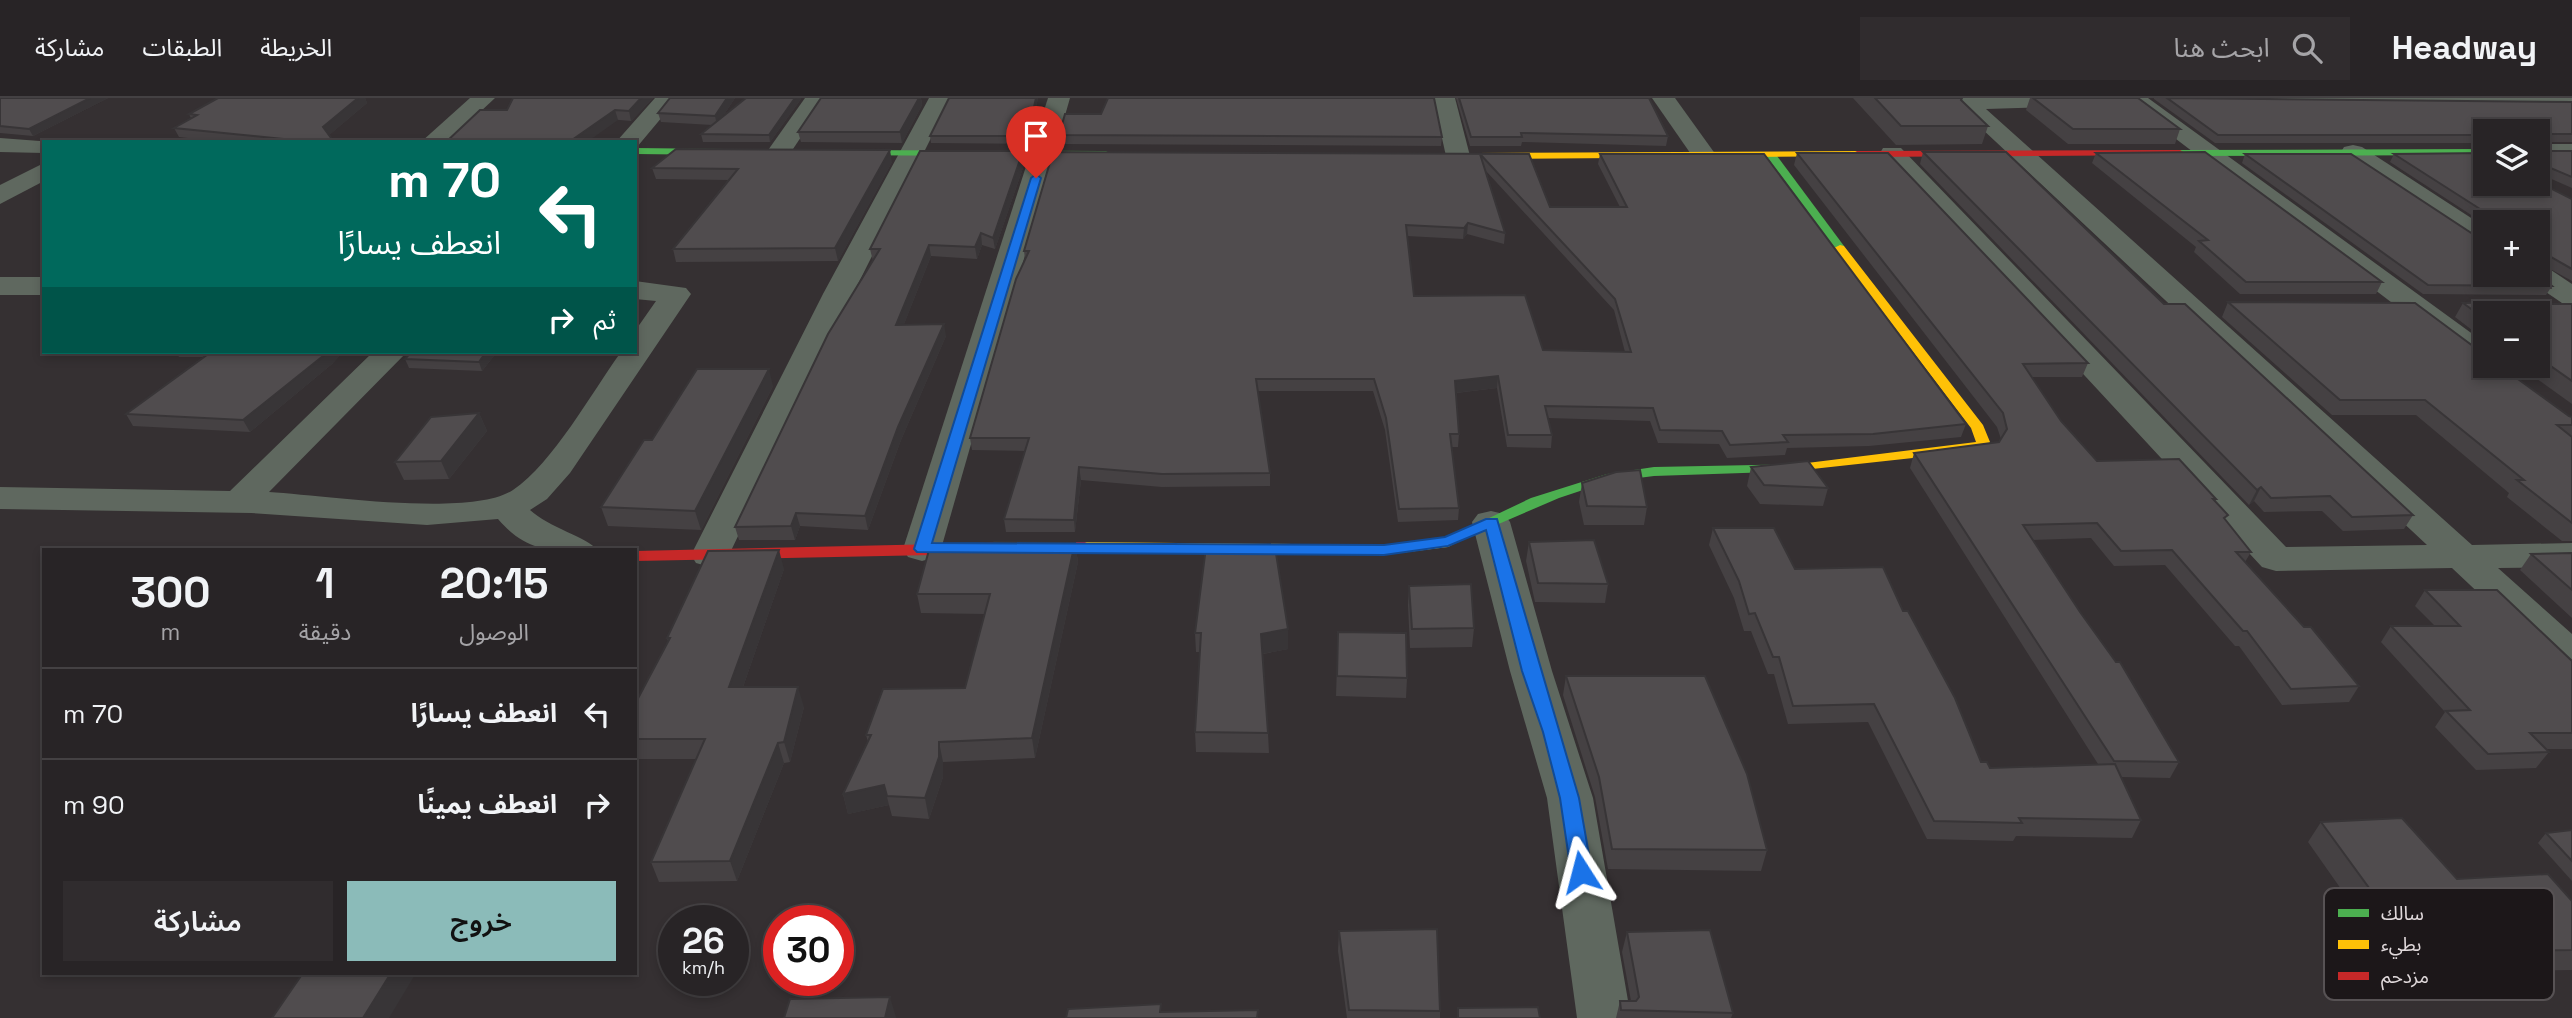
<!DOCTYPE html>
<html lang="ar">
<meta charset="utf-8">
<style>
:root{--surface:#282426;--page:#302c2e;--text:#f1f3f6;--muted:#a5a4a7;--line:#444143;--accent:#8bbbb9}
body{margin:0;font-family:"Space Grotesk","Noto Sans Arabic",sans-serif;background:var(--page);color:var(--text);direction:rtl;height:100vh;display:flex;flex-direction:column;font-size:26px;white-space:nowrap}
*{box-sizing:border-box;margin:0}
p{font-size:23px;color:var(--muted)}
.icon{flex:none;width:38px;height:38px;fill:none;stroke:currentColor;stroke-width:2;stroke-linecap:round;stroke-linejoin:round}
.map{position:relative;flex:1;overflow:hidden;direction:ltr}
.drawer{position:absolute;left:42px;top:450px;width:595px;height:427px;display:flex;flex-direction:column;background:var(--surface);border-radius:0px;box-shadow:0 4px 10px #0003,0 0 0 2px var(--line);direction:rtl}
.drawer>*{flex:none}
.hud{position:absolute;left:42px;top:42px;width:595px;height:214px;border-radius:0px;box-shadow:0 4px 10px #0003,0 0 0 2px var(--line);direction:rtl;background:#00695c;color:#fff;overflow:hidden}
.fabs{position:absolute;left:2473px;top:21px;display:grid;gap:14px}
.fabs a{display:grid;place-items:center;width:77px;height:77px;border-radius:0px;background:var(--surface);box-shadow:0 4px 10px #0003,0 0 0 2px var(--line);font-size:35px}
.speed{position:absolute;left:658px;top:807px;display:flex;gap:14px;font-size:35px;font-weight:700;text-align:center}
.speed>*{display:grid;place-content:center;width:91px;height:91px;border-radius:50%;background:var(--surface);box-shadow:0 4px 10px #0003,0 0 0 2px var(--line);line-height:1}
.speed small{font-size:18px;font-weight:400}
.speed .limit{border:10px solid #d22;background:#fff;color:#111}
.pin{position:absolute;display:grid;place-items:center;width:60px;height:60px;color:#fff;margin:-72px -30px;border-radius:50% 50% 50% 0;rotate:-45deg;box-shadow:0 0 7px #0007}
.pin .icon{rotate:45deg}
.me{position:absolute;width:77px;margin:-38px;rotate:351deg;stroke-linejoin:round;filter:drop-shadow(0 0 5px #0008)}
.turn{display:flex;align-items:center;gap:24px;height:147px;padding:0 21px;font-size:32px}
.turn .icon{width:91px;height:91px;stroke-width:2.5}
.turn b{display:block;font-size:49px;line-height:60px}
.then{display:flex;align-items:center;height:66px;padding:0 21px;background:#0003;gap:14px;font-size:26px}
.eta{display:flex;justify-content:space-evenly;align-items:center;height:119px;text-align:center}
.eta b{font-size:42px;font-weight:600;line-height:49px}
.cta{display:flex;gap:14px;margin-top:auto;padding:14px 21px}
.cta a{flex:1;height:80px;border-radius:0px;background:var(--accent);color:#111;font-size:28px;font-weight:600;line-height:80px;text-align:center}
.cta a+a{background:var(--page);color:var(--text)}
ul{padding:0;list-style:none}
li{display:flex;align-items:center;gap:21px;height:91px;padding:0 21px;border-top:2px solid var(--line)}
li div{flex:1}
li b{display:block;font-size:26px}
li em{font-style:normal}
header{display:flex;align-items:center;gap:42px;box-sizing:border-box;height:98px;padding:0 35px;background:var(--surface);border-bottom:2px solid var(--line)}
header strong{font-size:33px}
nav{display:flex;gap:38px;margin-inline-start:auto;font-size:24px}
.search{width:490px;height:63px;background:var(--page);display:flex;align-items:center;gap:18px;box-sizing:border-box;padding:0 24px;border-radius:0px;color:var(--muted);font-size:26px}
.map>svg:first-child{display:block}
</style>
<header>
<strong>Headway</strong>
<div class="search"><svg class="icon" aria-label="search" viewBox="0 0 24 24"><circle cx="10" cy="10" r="6"/><path d="M15 15l6 6"/></svg>ابحث هنا</div>
<nav><a>الخريطة</a><a>الطبقات</a><a>مشاركة</a></nav>
</header>
<div class="map">
<svg width="2572" height="920" viewBox="0 0 2572 920">
<rect width="100%" height="100%" fill="#353032"/>
<g fill="none" stroke-linecap="round" stroke-linejoin="round">
<g fill="#5f685f" fill-rule="evenodd">
<polygon points="470,0 495,0 448,44 421,44"/>
<polygon points="655,0 678,0 637,49 635,44 616,44"/>
<polygon points="805,0 827,0 787,60 769,60 766,55"/>
<polygon points="929,0 951,0 853,196 729,457 724,465 710,469 696,465 691,457 823,196"/>
<polygon points="1048,0 1070,0 941,451 936,459 922,463 908,459 903,451"/>
<polygon points="1433,0 1455,0 1470,58 1467,63 1449,63 1446,58"/>
<polygon points="1652,0 1675,0 1716,57 1713,62 1695,62"/>
<polygon points="1949,0 2093,0 2090,6 2082,8 1986,11 2472,447 2572,445 2572,469 2498,470 2572,536 2572,573 2557,569 2452,470 2276,473 2262,469 1883,60 1880,55 1883,50 1901,50 2286,449 2427,447"/>
<polygon points="2122,0 2148,0 2485,245 2485,268 2492,268 2474,267"/>
<polygon points="2236,0 2572,0 2572,10 2247,7"/>
<polygon points="0,40 53,44 44,44 44,55 0,54"/>
<rect x="2538" y="46" width="34" height="14"/>
<polygon points="2353,47 2362,49 2485,129 2485,149 2475,147 2344,59 2341,54 2344,49"/>
<polygon points="44,65 44,83 0,106 0,87"/>
<polygon points="2538,167 2548,170 2572,186 2572,208 2562,205 2528,182 2524,177 2538,177"/>
<rect x="0" y="179" width="44" height="18"/>
<path d="M635,183L686,190L691,196L570,375L547,401L530,412C548,429 589,440 597,452C554,452 529,457 498,421L427,427L251,415L0,411V389L230,393L373,254H407L269,394C323,397 471,420 513,392C553,365 592,294 621,254H635V233L656,203L635,201Z"/>
<polygon points="1491,413 1504,416 1510,424 1552,573 1593,700 1631,920 1577,920 1547,700 1510,573 1472,424 1478,416"/>
</g>
<g fill="#4caf50" fill-rule="evenodd">
<polygon points="635,50 724,51 729,54 724,57 635,56"/>
<polygon points="2485,51 2485,57 2180,58 2175,55 2180,52"/>
<polygon points="837,52 1106,53 1111,56 1106,59 833,57 833,53"/>
<polygon points="1766,54 1774,54 1844,148 1844,152 1836,152 1766,58"/>
<polygon points="1799,366 1806,370 1804,373 1654,378 1607,384 1559,400 1473,437 1468,439 1460,434 1531,400 1607,376 1654,369"/>
</g>
<g fill="#ffc107" fill-rule="evenodd">
<polygon points="1857,53 1862,56 1861,58 1477,61 1472,58 1477,55"/>
<polygon points="1840,147 1844,148 1983,327 1990,344 1986,352 1794,373 1792,370 1799,366 1976,344 1971,330 1834,150"/>
<polygon points="1468,429 1476,434 1448,449 1384,457 1085,454 1077,449 1085,444 1384,447 1444,440"/>
</g>
<g fill="#c62828" fill-rule="evenodd">
<polygon points="2180,52 2185,55 2184,57 1857,59 1852,56 1857,53"/>
<polygon points="1029,444 1085,444 1093,449 1085,454 635,463 635,453"/>
</g>
</g>
<g fill="#454143" fill-rule="evenodd">
<polygon points="0,0 108,0 33,38 0,35"/>
<polygon points="218,0 365,0 367,5 329,37 334,44 222,44 179,39 174,30 191,20 189,16"/>
<polygon points="653,0 631,23 507,12"/>
<polygon points="670,0 735,0 723,18 746,0 801,0 801,1 770,44 703,44 701,36 712,27 661,24 658,15"/>
<polygon points="821,0 921,0 922,7 902,45 801,44 798,34"/>
<polygon points="1038,0 1034,18 1036,18 1037,25 1031,46 931,45 930,38"/>
<polygon points="1456,0 1649,0 1668,38 1666,48 1522,44 1521,48 1470,48"/>
<polygon points="1853,0 1962,0 1962,3 1988,28 1982,46 1896,47"/>
<polygon points="2030,0 2138,0 2180,31 2175,46 2068,46 2026,12"/>
<polygon points="2154,0 2572,4 2572,44 2541,44 2541,53 2572,53 2572,90 2540,76 2538,80 2538,33 2485,33 2485,45 2215,45 2154,1"/>
<polygon points="1101,16 1442,39 1441,48 1060,46 1059,37"/>
<polygon points="1023,53 1025,64 995,151 982,147 977,161 931,158 904,226 946,238 901,342 868,432 800,428 795,442 739,442 735,429 873,163 870,151"/>
<path d="M1053,54L1529,56L1550,109H1620L1598,66L1600,56L1966,326L1961,339L1869,348L1787,350L1785,357L1727,360L1719,346L1658,345L1650,323L1548,320L1552,337L1551,350L1507,349L1497,290L1456,295L1459,336L1458,349H1451L1459,410L1458,422L1398,424L1385,332L1373,293H1257L1270,375V388L1162,389L1081,382L1075,434H1006L1004,421L1025,353L972,352L970,340L1025,161L1024,153ZM1486,73L1614,212L1625,254L1543,252L1414,198L1407,138L1463,141L1467,136L1504,146L1505,135Z"/>
<polygon points="1923,54 2164,206 2413,417 2404,431 2343,433 2322,413 2264,414 2254,403 2249,407 1920,66"/>
<polygon points="1797,55 2088,265 2082,279 2032,279 2061,323 2097,363 2216,401 2215,404 2225,422 2251,454 2245,464 2359,588 2349,604 2282,607 2239,548 2235,548 2165,467 2114,468 2091,440 2032,442 2179,664 2170,680 2121,679 2141,722 2132,740 2016,738 2013,743 1927,741 1868,624 1788,626 1774,576 1768,576 1751,533 1744,533 1734,500 1709,447 1713,430 1795,471 1903,513 1981,664 1990,670 2098,666 1910,370 1914,355 1999,344 2001,341 1997,329 1794,67"/>
<polygon points="2096,55 2382,184 2376,196 2240,196 2194,154 2196,149 2092,65"/>
<polygon points="2245,56 2479,140 2552,188 2546,197 2423,196 2242,65"/>
<polygon points="2394,56 2485,86 2572,101 2572,183 2541,166 2538,124 2485,124 2485,126 2390,64"/>
<polygon points="892,64 838,163 676,164 673,151 728,82 656,81 652,70"/>
<polygon points="2228,204 2572,319 2572,443 2562,443 2507,399 2509,395 2416,317 2332,317 2222,219"/>
<polygon points="2463,205 2572,206 2572,306 2519,268 2538,268 2538,215 2485,215 2485,242 2455,219"/>
<polygon points="176,254 343,254 332,266 250,334 133,328 126,316 203,259 179,259"/>
<polygon points="497,254 482,273 409,270 405,261"/>
<polygon points="773,288 701,432 608,428 601,409 652,342"/>
<polygon points="479,315 487,333 449,381 404,382 395,364"/>
<polygon points="1751,369 1828,390 1823,408 1760,406 1747,388"/>
<polygon points="1582,385 1647,409 1644,427 1584,427 1579,404"/>
<polygon points="1529,444 1608,486 1605,505 1535,504 1526,463"/>
<polygon points="1075,445 1078,464 1035,660 943,664 943,679 929,721 892,718 889,707 848,716 843,696 868,644 866,637 965,590 985,516 921,515 917,496 991,451"/>
<polygon points="2572,455 2572,520 2520,472 2531,456"/>
<polygon points="784,471 743,589 804,609 790,664 784,665 737,783 659,784 651,764 696,661 635,661 635,606 668,543 667,540"/>
<polygon points="1409,488 1474,530 1472,549 1410,550 1408,507"/>
<polygon points="2425,492 2572,563 2572,651 2546,651 2549,654 2536,670 2476,672 2435,629 2445,614 2381,544 2391,528 2435,528 2415,508"/>
<polygon points="1288,531 1288,551 1263,556 1268,635 1269,655 1196,654 1195,634 1200,554 1196,554 1195,535"/>
<polygon points="1338,534 1407,580 1406,600 1336,598"/>
<polygon points="1566,578 1767,752 1761,773 1608,771 1595,699 1563,597"/>
<polygon points="2321,724 2457,781 2572,803 2572,872 2503,873 2482,845 2452,878 2441,870 2417,879 2360,818 2308,744"/>
<polygon points="2572,732 2572,783 2538,745 2546,735"/>
<polygon points="1339,833 1440,913 1440,920 1347,920 1338,853"/>
<polygon points="1627,834 1733,915 1731,920 1616,920 1620,903 1631,903 1622,854"/>
</g>
<g fill="#383537">
<polygon points="90,0 108,0 33,38 29,31"/>
<polygon points="358,0 365,0 367,5 327,39 323,29"/>
<polygon points="641,0 653,0 631,23 629,13"/>
<polygon points="727,0 735,0 717,27 715,18"/>
<polygon points="795,0 801,0 801,1 770,44 769,37"/>
<polygon points="915,0 921,0 922,7 902,45 900,34"/>
<polygon points="1036,0 1038,0 1033,25 1032,18"/>
<polygon points="615,12 618,22 587,44 569,44"/>
<polygon points="1036,18 1037,25 1031,46 1030,38"/>
<polygon points="890,52 892,64 838,163 835,150"/>
<polygon points="1023,53 1025,64 995,151 993,140"/>
<polygon points="1468,125 1467,136 1463,141 1464,130"/>
<polygon points="981,135 982,147 977,161 975,149"/>
<polygon points="929,147 931,158 899,239 896,227"/>
<polygon points="944,226 946,238 901,342 868,432 865,418 898,329"/>
<polygon points="328,254 343,254 332,266 250,334 243,322"/>
<polygon points="486,254 497,254 482,273 479,264"/>
<polygon points="769,271 773,288 701,432 695,413"/>
<polygon points="1498,278 1497,290 1454,295 1455,283"/>
<polygon points="479,315 487,333 449,381 441,363"/>
<polygon points="1079,369 1081,382 1075,434 1074,422"/>
<polygon points="2261,389 2254,403 2249,407 2257,392"/>
<polygon points="796,415 800,428 795,442 791,428"/>
<polygon points="1075,445 1078,464 1035,660 1032,640"/>
<polygon points="779,452 784,471 736,609 729,589"/>
<polygon points="1288,531 1288,551 1262,556 1261,536"/>
<polygon points="798,589 804,609 790,664 784,644"/>
<polygon points="939,644 943,664 943,679 929,721 925,700"/>
<polygon points="778,645 784,665 737,783 730,763"/>
<polygon points="884,687 889,707 848,716 843,696"/>
<polygon points="2499,825 2482,845 2452,878 2469,858"/>
<polygon points="2458,850 2441,870 2417,879 2433,859"/>
<polygon points="391,875 416,875 389,920 363,920"/>
<polygon points="890,899 896,919 896,920 885,920"/>
</g>
<g fill="#504c4e" stroke="#383537" stroke-width="2" fill-rule="evenodd">
<polygon points="0,0 90,0 29,31 0,28"/>
<polygon points="218,0 358,0 323,29 334,44 290,44 293,42 174,30 197,17 189,16"/>
<polygon points="513,0 641,0 629,13 615,12 569,44 446,44 480,12 507,12"/>
<polygon points="670,0 727,0 715,18 658,15"/>
<polygon points="746,0 795,0 769,37 701,36"/>
<polygon points="821,0 919,0 900,34 798,34"/>
<polygon points="949,0 1036,0 1032,18 1036,18 1030,38 930,38"/>
<polygon points="1108,0 1434,0 1442,39 1059,37 1065,16 1101,16"/>
<polygon points="1459,0 1649,0 1668,38 1521,35 1522,39 1471,39"/>
<polygon points="1875,0 1962,0 1961,2 1988,28 1901,28"/>
<polygon points="2033,0 2138,0 2180,31 2073,31"/>
<polygon points="2167,0 2572,4 2572,36 2541,36 2541,53 2572,53 2572,79 2541,66 2540,75 2538,75 2538,33 2485,33 2485,37 2218,37"/>
<polygon points="676,51 890,52 835,150 673,151 738,71 652,70"/>
<polygon points="920,53 1023,53 993,140 981,135 975,149 929,147 896,227 944,226 898,329 865,418 796,415 791,428 735,429 828,236 880,151 870,151"/>
<path d="M1053,54L1529,56L1550,109H1627L1600,56H1764L1966,326L1873,336L1783,337L1788,344L1730,347L1722,333L1660,332L1653,310L1545,308L1552,337H1508L1498,278L1455,283L1459,336H1450L1459,410L1399,411L1386,320L1374,281H1256L1270,375L1162,376L1079,369L1074,422L1004,421L1029,340H970L1016,181L1029,153H1024ZM1480,56L1615,201L1631,254L1543,252L1525,197L1414,198L1406,127L1464,130L1468,125L1505,135Z"/>
<polygon points="1923,54 2006,54 2164,206 2185,206 2413,417 2352,419 2330,398 2271,400 2261,389 2257,392"/>
<polygon points="2205,54 2382,184 2246,184 2199,143 2208,142 2096,55"/>
<polygon points="1797,55 1888,55 2088,265 2023,266 2061,323 2097,363 2179,361 2216,401 2213,401 2228,417 2224,420 2251,454 2236,454 2304,529 2311,529 2359,588 2291,591 2247,533 2243,533 2172,452 2121,453 2097,425 2023,427 2080,514 2116,564 2120,564 2179,664 2114,663 1914,355 1999,344 2007,331 2003,315"/>
<polygon points="2485,55 2485,86 2538,86 2538,84 2572,101 2572,171 2544,155 2541,165 2538,166 2538,124 2492,124 2491,118 2394,56"/>
<polygon points="2245,56 2351,56 2479,140 2485,141 2485,177 2538,176 2552,188 2428,187"/>
<polygon points="2544,203 2547,206 2572,206 2572,283 2538,259 2538,215 2485,215 2485,221 2463,205"/>
<polygon points="2228,204 2415,205 2485,257 2485,268 2500,268 2569,318 2572,319 2572,327 2557,327 2572,339 2572,425 2517,382 2524,382 2425,302 2340,302"/>
<polygon points="211,254 328,254 243,322 126,316"/>
<polygon points="411,254 486,254 479,264 405,261"/>
<polygon points="697,271 769,271 695,413 601,409 644,342 652,342"/>
<polygon points="479,315 441,363 395,364 431,319"/>
<polygon points="1808,363 1828,390 1764,387 1751,369"/>
<polygon points="1640,372 1647,409 1587,408 1582,385 1616,374"/>
<polygon points="1713,430 1774,430 1795,471 1883,469 1903,513 1908,513 1955,600 1981,664 1987,664 1990,670 2115,666 2141,722 2019,720 2022,725 1934,723 1874,606 1793,608 1779,559 1773,559 1755,515 1749,516 1739,483"/>
<polygon points="1594,442 1608,486 1538,485 1529,444"/>
<polygon points="994,444 1075,445 1032,640 939,644 939,659 925,700 887,698 884,687 843,696 871,637 866,637 883,591 965,590 990,496 917,496 929,452 991,451"/>
<polygon points="1206,449 1275,449 1288,531 1261,536 1268,635 1195,634 1201,535 1195,535"/>
<polygon points="779,452 729,589 798,589 784,644 778,645 730,763 651,764 705,641 635,641 635,606 670,540 667,540 708,453"/>
<polygon points="2572,455 2572,492 2531,456"/>
<polygon points="1471,486 1474,530 1412,531 1409,488"/>
<polygon points="2425,492 2497,492 2572,563 2572,635 2530,635 2549,654 2488,656 2446,613 2470,612 2391,528 2460,528"/>
<polygon points="1338,534 1406,535 1407,580 1337,578"/>
<polygon points="1566,578 1705,578 1747,676 1767,752 1612,751 1599,679"/>
<polygon points="2402,720 2457,781 2548,776 2572,803 2572,852 2520,853 2499,825 2469,858 2458,850 2433,859 2375,798 2321,724"/>
<polygon points="2572,732 2572,763 2546,735"/>
<polygon points="1437,831 1440,913 1349,912 1339,833"/>
<polygon points="1710,832 1733,915 1621,912 1620,903 1636,903 1639,899 1627,834"/>
<polygon points="303,875 391,875 363,920 272,920"/>
<polygon points="890,899 885,920 784,920 790,901"/>
<polygon points="1161,906 1160,914 1258,912 1257,920 1066,920 1068,911"/>
<polygon points="1538,909 1540,920 1458,920 1458,910"/>
</g>
<polygon fill="#1a73e8" stroke="#114b97" stroke-width="2" points="1036,76 1041,80 932,445 1384,447 1445,439 1486,421 1497,421 1579,700 1592,774 1589,780 1574,780 1571,774 1560,700 1543,634 1522,573 1486,432 1448,448 1384,457 917,454 914,451 1031,80"/>
<rect x="2324" y="790" width="230" height="112" rx="10" fill="#1c1719" stroke="#575254" stroke-width="2"/>
<rect x="2338" y="811" width="31" height="8" fill="#4caf50"/>
<rect x="2338" y="842" width="31" height="9" fill="#ffc107"/>
<rect x="2338" y="874" width="31" height="8" fill="#c62828"/>
<g font-size="19" fill="#e1dadc">
<text x="2381" y="822">سالك</text>
<text x="2381" y="853">بطيء</text>
<text x="2381" y="885">مزدحم</text>
</g>
</svg>
<div class="fabs">
<a><svg class="icon" aria-label="layers" viewBox="0 0 24 24"><path d="M12 4l9 5-9 5-9-5zM3 14l9 5 9-5"/></svg></a>
<a>+</a>
<a>−</a>
</div>
<div class="speed"><div>26<small>km/h</small></div><div class="limit">30</div></div>
<div class="pin" style="left:1036px;top:80px;background:#d93025"><svg class="icon" aria-label="arrive" viewBox="0 0 24 24"><path d="M6 21V4h12l-3 4 3 4H6"/></svg></div>
<svg class="me" style="left:1581px;top:774px" viewBox="-20 -20 40 40"><path d="M0-17L14 15 0 8-14 15z" fill="#1a73e8" stroke="#fff" stroke-width="4"/></svg>
<div class="hud">
<div class="turn"><svg class="icon" aria-label="left" viewBox="0 0 24 24"><path d="M17 20v-9H6M10 6l-5 5 5 5"/></svg><div><b>70 m</b>انعطف يسارًا</div></div>
<div class="then">ثم<svg class="icon" aria-label="right" viewBox="0 0 24 24"><path d="M7 20v-9h11M14 6l5 5-5 5"/></svg></div>
</div>
<section class="drawer">
<div class="eta">
<div><b>20:15</b><p>الوصول</p></div>
<div><b>1</b><p>دقيقة</p></div>
<div><b>300</b><p>m</p></div>
</div>
<ul>
<li><svg class="icon" aria-label="left" viewBox="0 0 24 24"><path d="M17 20v-9H6M10 6l-5 5 5 5"/></svg><div><b>انعطف يسارًا</b></div><em>70 m</em></li>
<li><svg class="icon" aria-label="right" viewBox="0 0 24 24"><path d="M7 20v-9h11M14 6l5 5-5 5"/></svg><div><b>انعطف يمينًا</b></div><em>90 m</em></li>
</ul>
<div class="cta"><a>خروج</a><a>مشاركة</a></div>
</section>
</div>
